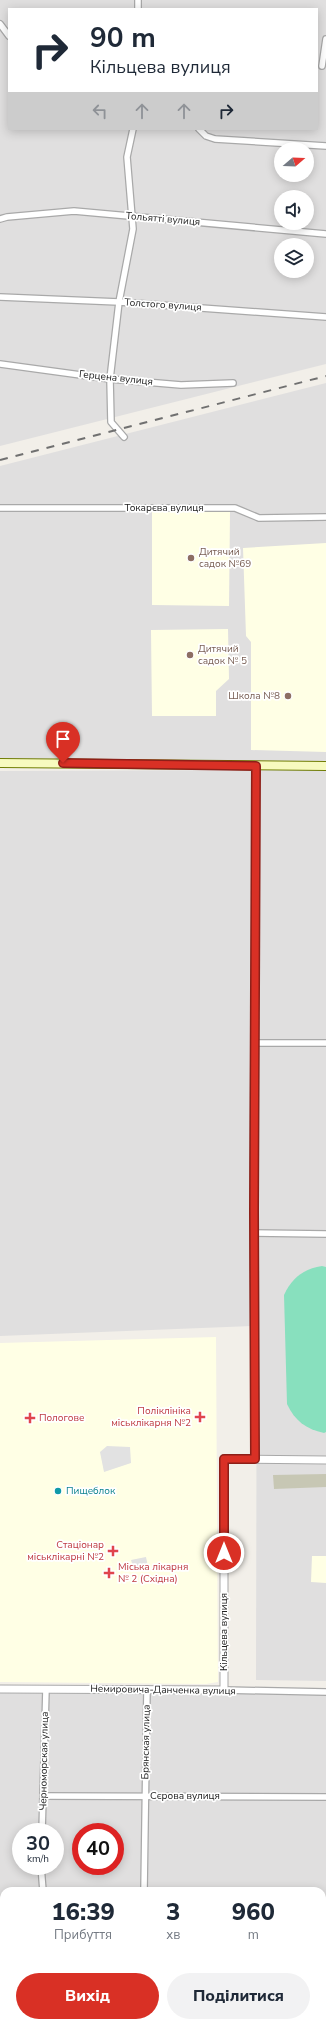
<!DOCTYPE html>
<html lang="uk">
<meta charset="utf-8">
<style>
:root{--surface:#fff;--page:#f2f2f3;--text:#1f2937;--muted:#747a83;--accent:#d93025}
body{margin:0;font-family:"Nunito Sans",sans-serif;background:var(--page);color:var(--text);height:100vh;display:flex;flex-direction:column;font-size:15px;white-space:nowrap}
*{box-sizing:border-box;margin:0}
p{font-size:13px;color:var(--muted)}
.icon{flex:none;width:22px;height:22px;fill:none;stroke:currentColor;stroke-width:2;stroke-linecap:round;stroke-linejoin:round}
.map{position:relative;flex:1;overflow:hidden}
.details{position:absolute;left:0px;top:1887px;width:326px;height:140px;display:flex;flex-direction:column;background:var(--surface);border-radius:12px 12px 0 0;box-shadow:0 2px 10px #0003}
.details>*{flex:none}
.banner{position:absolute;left:8px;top:8px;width:310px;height:122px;border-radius:0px;box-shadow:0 2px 10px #0003;background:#fff;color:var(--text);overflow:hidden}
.needle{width:26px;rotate:71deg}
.tools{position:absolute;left:274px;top:142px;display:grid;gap:8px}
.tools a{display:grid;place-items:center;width:40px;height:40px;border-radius:50%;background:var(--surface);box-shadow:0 2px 10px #0003;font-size:20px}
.speed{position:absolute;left:12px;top:1823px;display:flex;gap:8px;font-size:20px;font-weight:700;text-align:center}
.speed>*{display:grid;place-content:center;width:52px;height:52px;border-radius:50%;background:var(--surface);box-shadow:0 2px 10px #0003;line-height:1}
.speed small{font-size:10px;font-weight:400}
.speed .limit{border:6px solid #d22;background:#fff;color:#111}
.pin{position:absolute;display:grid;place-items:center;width:34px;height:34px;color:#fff;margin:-41px -17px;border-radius:50% 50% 50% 0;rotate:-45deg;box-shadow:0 0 4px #0007}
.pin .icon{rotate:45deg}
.me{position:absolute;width:44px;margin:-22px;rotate:0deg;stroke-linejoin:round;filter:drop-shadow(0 0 3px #0008)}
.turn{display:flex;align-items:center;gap:14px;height:84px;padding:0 16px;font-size:18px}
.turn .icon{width:52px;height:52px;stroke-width:2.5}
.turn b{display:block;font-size:28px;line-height:34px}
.lanes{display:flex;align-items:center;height:38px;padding:0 16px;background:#0003;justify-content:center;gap:20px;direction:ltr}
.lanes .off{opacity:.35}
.eta{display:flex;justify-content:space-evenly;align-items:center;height:68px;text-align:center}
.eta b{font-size:24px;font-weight:800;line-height:28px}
.cta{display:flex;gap:8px;margin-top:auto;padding:8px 16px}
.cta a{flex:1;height:46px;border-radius:24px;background:var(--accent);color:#fff;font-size:16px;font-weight:800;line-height:46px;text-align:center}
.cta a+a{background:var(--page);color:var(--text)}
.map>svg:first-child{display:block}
</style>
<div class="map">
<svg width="326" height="2027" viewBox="0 0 326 2027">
<rect width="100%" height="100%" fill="#f2efe9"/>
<g fill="#e0dfdf" fill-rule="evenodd">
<path d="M0,0H326V364L0,446ZM9,9H317V129H9ZM281,149H307V175H281ZM281,197H307V223H281ZM281,245H307V271H281Z"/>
<polygon points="326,383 326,761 0,759 0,466"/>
<polygon points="254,770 252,1326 0,1336 0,771"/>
<polygon points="258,770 326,770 326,1681 256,1680"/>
<path d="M0,1693L326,1694V2027H0ZM21,1832H55V1866H21ZM81,1832H115V1866H81ZM4,1891H322V2023H4Z"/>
</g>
<g fill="#ffffe5">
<polygon points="152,511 230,512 229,606 152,605"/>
<polygon points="326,543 326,752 251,750 251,642 246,636 243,548"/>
<polygon points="228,629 229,679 216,691 216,716 152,716 151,630"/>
<polygon points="216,1337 218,1682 206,1684 0,1682 0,1343"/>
<polygon points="312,1556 326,1556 326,1583 311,1582"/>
</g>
<polygon fill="#c7c7b4" points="326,1474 326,1487 274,1489 273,1475"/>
<polygon fill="#cdebb0" points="0,2005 4,2016 4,2023 6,2023 8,2027 0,2027"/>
<path fill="#88e0be" d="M322,1266L326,1267V1432L324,1433C306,1429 295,1421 287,1404L284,1295C292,1278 303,1269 322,1266Z"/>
<g fill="#e2e2e2">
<polygon points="107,1446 130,1447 131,1463 104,1472 100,1452"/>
<polygon points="146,1557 148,1567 134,1570 131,1560"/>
</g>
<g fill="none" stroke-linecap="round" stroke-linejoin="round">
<g stroke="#a9a9a9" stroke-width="8">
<g id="minor">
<polyline points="138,9 138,0"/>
<polyline points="0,24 9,36"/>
<polyline points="322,66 326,39"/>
<polyline points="199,129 206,136 215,139 326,146"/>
<polyline points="0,219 7,217 74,211 326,234"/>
<polyline points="0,297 119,302 326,317"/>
<polyline points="0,364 110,379 181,385 233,383"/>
<polyline points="124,437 111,422 110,379 119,302 133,229 127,157 133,129"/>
<polyline points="0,508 235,508 259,518 326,517"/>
<polyline points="255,1043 326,1043"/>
<polyline points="254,1233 326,1234"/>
<polyline points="255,1459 253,1211 256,765"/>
<polyline points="224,1690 326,1692"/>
<polyline points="44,1796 326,1797"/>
<polyline points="42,1832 46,1689"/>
<polyline points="41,1866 43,1891"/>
<polyline points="144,1891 147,1689"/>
<polyline points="0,1907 4,1907"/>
<polyline points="322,1908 326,1908"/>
<polyline points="0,1992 4,2004"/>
<polyline points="322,2021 326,2021"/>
<polyline points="10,2023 12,2027"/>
<polyline points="146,2025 188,2023"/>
</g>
</g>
<g stroke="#a9a9a9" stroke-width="9">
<polyline id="tertiary" points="0,1689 224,1690 224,1459 326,1460"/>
</g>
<g stroke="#707d05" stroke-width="10">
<polyline id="secondary" points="0,763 326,766"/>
</g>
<use href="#minor" stroke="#fff" stroke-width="5.5"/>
<use href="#tertiary" stroke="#fff" stroke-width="7"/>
<use href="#secondary" stroke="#f7fabf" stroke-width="8"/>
<polyline stroke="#707070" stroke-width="2" stroke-dasharray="8 8" stroke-linecap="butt" points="0,460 326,376"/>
</g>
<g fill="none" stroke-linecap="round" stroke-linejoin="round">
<g stroke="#8d1f18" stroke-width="10">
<polyline id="route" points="63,763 256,766 254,1211 255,1459 224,1459 224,1553"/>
</g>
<use href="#route" stroke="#d93025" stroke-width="7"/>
</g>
<g fill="#8d6e63" stroke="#fff" stroke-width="1.5">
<circle cx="191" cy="558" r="4"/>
<circle cx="190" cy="655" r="4"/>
<circle cx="288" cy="696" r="4"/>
</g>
<g fill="#e0444e" stroke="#fff" stroke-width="1.5">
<path d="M198 1411h4v4h4v4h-4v4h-4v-4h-4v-4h4z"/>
<path d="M28 1412h4v4h4v4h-4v4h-4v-4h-4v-4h4z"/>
<path d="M111 1545h4v4h4v4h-4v4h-4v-4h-4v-4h4z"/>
<path d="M107 1567h4v4h4v4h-4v4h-4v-4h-4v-4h4z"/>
</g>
<circle fill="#0f9aa8" stroke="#fff" stroke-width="1.5" cx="58" cy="1491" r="4"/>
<g text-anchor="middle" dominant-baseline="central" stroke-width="3.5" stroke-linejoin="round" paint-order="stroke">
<g font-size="10" fill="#222" stroke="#fff">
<text transform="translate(163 219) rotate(5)">Тольятті вулиця</text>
<text transform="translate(163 305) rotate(4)">Толстого вулиця</text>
<text transform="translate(116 378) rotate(6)">Герцена вулиця</text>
<text x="164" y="508">Токарєва вулиця</text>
<text transform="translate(224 1632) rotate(-90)">Кільцева вулиця</text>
<text transform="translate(163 1690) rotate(1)">Немировича-Данченка вулиця</text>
<text transform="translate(146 1742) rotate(-89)">Брянская улица</text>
<text transform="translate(44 1761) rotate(-89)">Черноморская улица</text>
<text x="185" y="1796">Сєрова вулиця</text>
</g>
<g font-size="10" fill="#785e54" stroke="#fff" text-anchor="start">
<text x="199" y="552">Дитячий<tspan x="199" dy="12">садок №69</tspan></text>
<text x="198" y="649">Дитячий<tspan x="198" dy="12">садок № 5</tspan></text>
<text x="280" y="696" text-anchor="end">Школа №8</text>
</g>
<g font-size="10" fill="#be3a42" stroke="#fff" text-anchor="end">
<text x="191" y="1411">Поліклініка<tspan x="191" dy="12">міськлікарня №2</tspan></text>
<text x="39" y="1418" text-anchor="start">Пологове</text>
<text x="104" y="1545">Стаціонар<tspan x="104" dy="12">міськлікарні №2</tspan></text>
<text x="118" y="1567" text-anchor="start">Міська лікарня<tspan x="118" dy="12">№ 2 (Східна)</tspan></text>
</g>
<g font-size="10" fill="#0d838f" stroke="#fff" text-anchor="start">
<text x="66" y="1491">Пищеблок</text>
</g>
</g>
</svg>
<div class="tools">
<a><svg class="needle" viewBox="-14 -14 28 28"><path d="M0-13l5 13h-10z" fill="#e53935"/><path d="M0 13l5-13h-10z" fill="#747a83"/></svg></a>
<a><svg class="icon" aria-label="sound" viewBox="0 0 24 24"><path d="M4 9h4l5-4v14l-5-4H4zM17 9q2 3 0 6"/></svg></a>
<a><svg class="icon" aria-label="layers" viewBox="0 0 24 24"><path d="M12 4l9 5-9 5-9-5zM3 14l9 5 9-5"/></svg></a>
</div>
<div class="speed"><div>30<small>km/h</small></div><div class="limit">40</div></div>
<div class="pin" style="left:63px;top:763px;background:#d93025"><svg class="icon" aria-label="arrive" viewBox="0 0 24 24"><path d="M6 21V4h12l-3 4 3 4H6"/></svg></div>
<svg class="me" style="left:224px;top:1553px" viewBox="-20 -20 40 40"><circle r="17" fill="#d93025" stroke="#fff" stroke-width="3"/><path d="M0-11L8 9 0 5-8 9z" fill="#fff"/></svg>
<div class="banner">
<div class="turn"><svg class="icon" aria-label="right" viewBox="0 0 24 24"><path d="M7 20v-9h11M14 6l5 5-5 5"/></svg><div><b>90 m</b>Кільцева вулиця</div></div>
<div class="lanes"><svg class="icon off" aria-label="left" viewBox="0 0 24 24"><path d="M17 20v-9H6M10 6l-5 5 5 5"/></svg><svg class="icon off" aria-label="ahead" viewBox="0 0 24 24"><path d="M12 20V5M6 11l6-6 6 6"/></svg><svg class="icon off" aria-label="ahead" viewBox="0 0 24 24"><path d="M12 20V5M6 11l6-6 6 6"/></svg><svg class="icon" aria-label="right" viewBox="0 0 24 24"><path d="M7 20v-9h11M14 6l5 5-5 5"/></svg></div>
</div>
<section class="details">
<div class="eta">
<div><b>16:39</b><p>Прибуття</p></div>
<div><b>3</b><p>хв</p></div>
<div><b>960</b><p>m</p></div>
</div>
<div class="cta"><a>Вихід</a><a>Поділитися</a></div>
</section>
</div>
